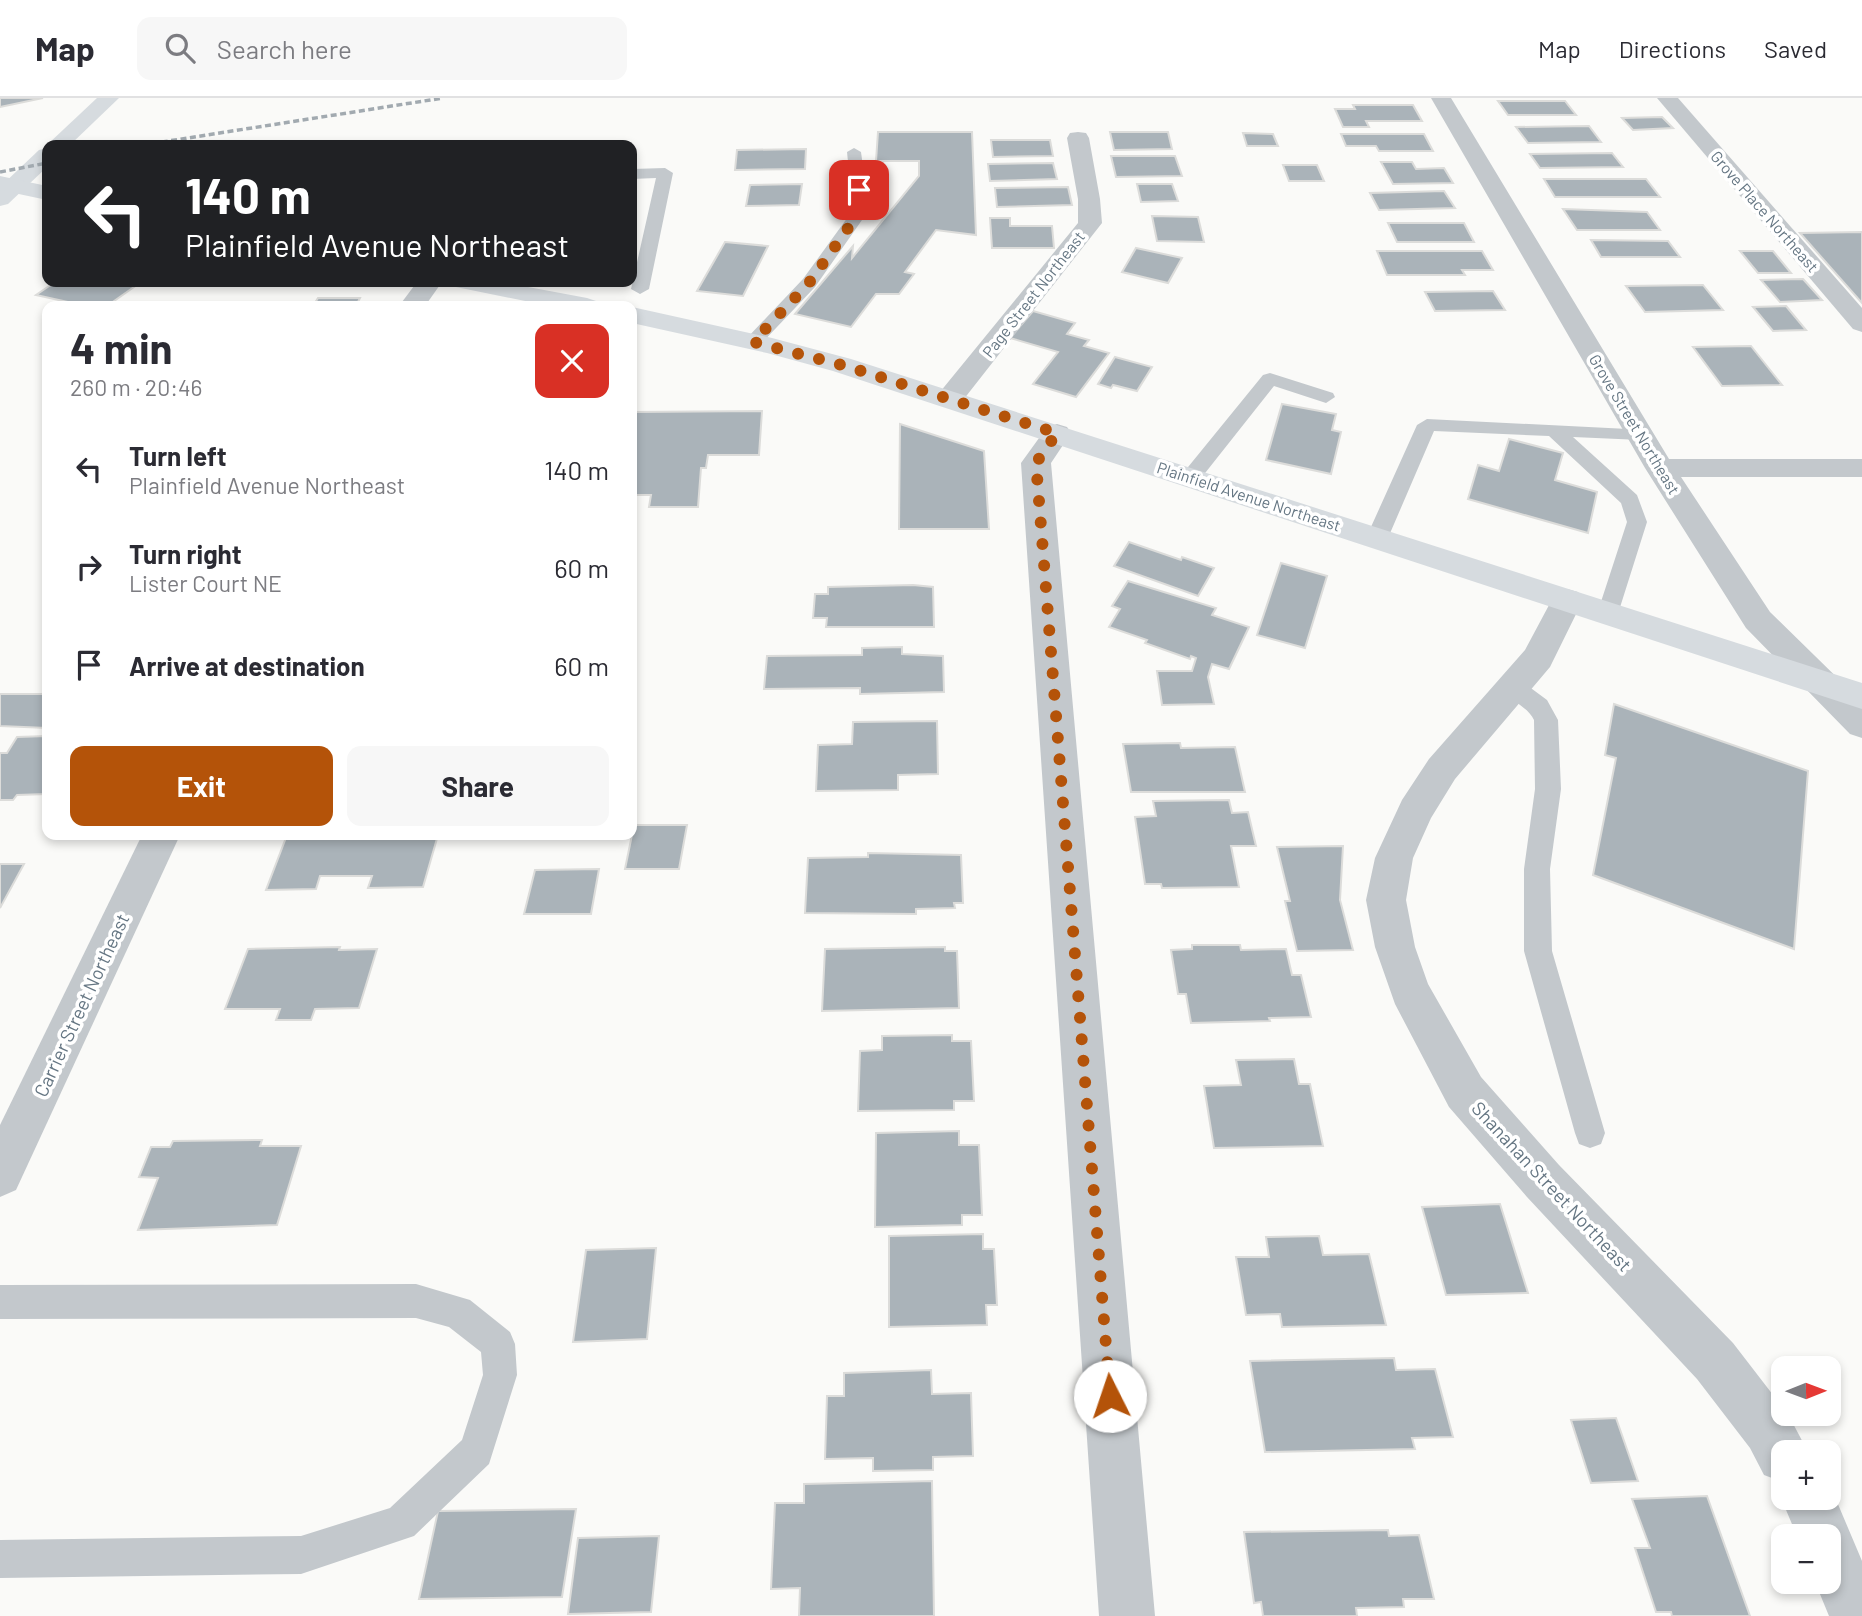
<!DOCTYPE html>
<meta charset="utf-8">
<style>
:root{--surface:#fff;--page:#f7f7f7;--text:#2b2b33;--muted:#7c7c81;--line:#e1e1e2;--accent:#b45309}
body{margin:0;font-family:Barlow,sans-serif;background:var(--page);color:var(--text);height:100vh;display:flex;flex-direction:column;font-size:26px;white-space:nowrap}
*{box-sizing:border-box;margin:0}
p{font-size:23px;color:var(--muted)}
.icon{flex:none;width:38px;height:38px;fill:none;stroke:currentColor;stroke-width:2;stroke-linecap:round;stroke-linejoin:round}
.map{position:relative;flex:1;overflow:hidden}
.side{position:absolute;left:42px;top:203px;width:595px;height:539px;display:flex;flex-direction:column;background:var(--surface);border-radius:14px;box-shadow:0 4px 10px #0003}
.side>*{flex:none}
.hud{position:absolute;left:42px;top:42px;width:595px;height:147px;border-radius:14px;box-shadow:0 4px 10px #0003;background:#202124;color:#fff;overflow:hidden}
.needle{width:46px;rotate:89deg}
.fabs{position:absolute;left:1771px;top:1258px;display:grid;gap:14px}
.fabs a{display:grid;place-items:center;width:70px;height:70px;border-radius:14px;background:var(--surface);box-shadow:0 4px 10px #0003;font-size:35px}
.pin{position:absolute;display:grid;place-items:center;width:60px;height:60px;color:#fff;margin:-30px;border-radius:14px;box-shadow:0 4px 10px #0006}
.me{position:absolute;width:77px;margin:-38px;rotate:356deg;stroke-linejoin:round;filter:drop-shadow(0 0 5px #0008)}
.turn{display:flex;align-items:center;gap:24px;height:147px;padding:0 28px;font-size:32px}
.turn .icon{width:91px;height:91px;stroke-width:2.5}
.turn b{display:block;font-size:49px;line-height:60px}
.round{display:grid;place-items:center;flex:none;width:74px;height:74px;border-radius:14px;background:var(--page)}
.head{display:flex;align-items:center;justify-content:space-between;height:119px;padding:0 28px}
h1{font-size:42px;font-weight:700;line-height:52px}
.cta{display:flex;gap:14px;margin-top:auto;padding:14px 28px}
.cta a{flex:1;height:80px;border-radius:14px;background:var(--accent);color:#fff;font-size:28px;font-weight:700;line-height:80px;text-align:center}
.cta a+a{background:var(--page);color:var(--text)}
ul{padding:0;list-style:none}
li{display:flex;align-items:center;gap:21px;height:98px;padding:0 28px}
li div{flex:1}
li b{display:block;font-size:26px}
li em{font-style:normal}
header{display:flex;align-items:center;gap:42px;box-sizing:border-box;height:98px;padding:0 35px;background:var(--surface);border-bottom:2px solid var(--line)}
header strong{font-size:33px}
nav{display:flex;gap:38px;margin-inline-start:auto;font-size:24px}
.search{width:490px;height:63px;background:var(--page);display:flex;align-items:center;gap:18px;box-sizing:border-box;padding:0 24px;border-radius:14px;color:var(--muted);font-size:26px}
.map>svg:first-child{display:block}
</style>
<header>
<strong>Map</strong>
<div class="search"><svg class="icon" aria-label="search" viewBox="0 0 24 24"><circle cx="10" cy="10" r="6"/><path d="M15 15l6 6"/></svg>Search here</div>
<nav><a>Map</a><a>Directions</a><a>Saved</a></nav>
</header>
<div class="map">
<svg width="1862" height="1518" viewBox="0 0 1862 1518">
<rect width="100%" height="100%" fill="#fafaf8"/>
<g fill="#aab3b9" stroke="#dcdcda" stroke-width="2">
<polygon points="0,0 43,0 0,9"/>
<polygon points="1498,3 1565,3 1576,17 1508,17"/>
<polygon points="1353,7 1413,7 1422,23 1366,23 1369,29 1343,29 1335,11 1355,11"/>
<polygon points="1662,19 1673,30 1633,32 1622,20"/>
<polygon points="1589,28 1601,44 1528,45 1516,29"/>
<polygon points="878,34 972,34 976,137 936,132 905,174 914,176 899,196 876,196 851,229 795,216 853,148 852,160 919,78 919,63 876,63"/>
<polygon points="1110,34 1168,34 1172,51 1114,52"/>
<polygon points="1243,35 1273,36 1278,48 1247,48"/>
<polygon points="1341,36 1424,36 1433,53 1379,53 1376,48 1346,48"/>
<polygon points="991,42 1050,42 1053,58 993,59"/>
<polygon points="806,51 805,71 735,72 737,52"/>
<polygon points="1612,55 1623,69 1540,70 1530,56"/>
<polygon points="1111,58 1175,58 1182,78 1116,79"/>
<polygon points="1381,64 1412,64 1416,71 1444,70 1453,85 1393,86"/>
<polygon points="1053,65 1057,81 990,83 988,66"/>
<polygon points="1283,67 1317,67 1324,83 1289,83"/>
<polygon points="1544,81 1646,81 1660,99 1555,99"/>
<polygon points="802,86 799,107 746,108 750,87"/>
<polygon points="1137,86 1172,86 1178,103 1141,104"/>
<polygon points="1068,89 1072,107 997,109 995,90"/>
<polygon points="1444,93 1455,110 1379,112 1370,95"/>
<polygon points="1563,111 1647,114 1660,132 1577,132"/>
<polygon points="1152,118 1198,119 1204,144 1157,143"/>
<polygon points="990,120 1010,120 1010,128 1052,128 1054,150 992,150"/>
<polygon points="1388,125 1464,125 1474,144 1397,144"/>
<polygon points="1862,134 1862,205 1800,135"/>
<polygon points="1591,142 1668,143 1680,159 1601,159"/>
<polygon points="725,144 768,148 743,198 697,193"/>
<polygon points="1136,150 1182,160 1168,185 1122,174"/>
<polygon points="1377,153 1482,153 1493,172 1462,172 1465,177 1387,177"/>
<polygon points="1740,153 1773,153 1791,175 1758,175"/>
<polygon points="1803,181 1822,202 1780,204 1761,182"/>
<polygon points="55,184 141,184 107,208 86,208 36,197"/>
<polygon points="1703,187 1723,212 1645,214 1626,188"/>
<polygon points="1493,193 1505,212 1435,213 1425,194"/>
<polygon points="318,200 360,200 356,208 313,208"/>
<polygon points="1786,208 1806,232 1773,233 1753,209"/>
<polygon points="1033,213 1075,225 1067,236 1089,242 1084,248 1109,255 1076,299 1033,286 1058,254 1010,240"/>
<polygon points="1751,248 1782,287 1722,288 1693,249"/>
<polygon points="1115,259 1152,269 1137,293 1113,287 1111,290 1098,286"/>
<polygon points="1282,306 1336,316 1332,332 1341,334 1331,376 1266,362"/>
<polygon points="762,313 759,357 708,357 706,370 701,370 698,409 649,409 651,397 632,397 632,314"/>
<polygon points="900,326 984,353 989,431 899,431"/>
<polygon points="1509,341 1563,355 1555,382 1597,394 1588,435 1468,401 1478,367 1499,373"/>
<polygon points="1129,444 1181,462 1182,459 1214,470 1198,498 1114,468"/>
<polygon points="1281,465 1327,478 1305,550 1257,537"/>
<polygon points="1128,483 1216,510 1212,517 1249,529 1229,571 1212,566 1208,579 1214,606 1162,607 1157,573 1192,573 1196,560 1191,558 1190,561 1145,545 1147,542 1109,529 1120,511 1112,508"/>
<polygon points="913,487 933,489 934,529 826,529 827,520 813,520 815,496 828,496 828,489"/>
<polygon points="902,549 902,556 943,558 944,594 860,596 860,590 764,591 767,558 862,557 862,550"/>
<polygon points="0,596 47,596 47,630 0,628"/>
<polygon points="1614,606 1808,673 1794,851 1593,777 1616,660 1605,657"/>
<polygon points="937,623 938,676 898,677 898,692 816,693 818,647 852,646 853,624"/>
<polygon points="47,638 47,696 17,697 13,702 0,702 0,655 7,655 17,639"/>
<polygon points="1180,645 1181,650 1235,649 1245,694 1131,694 1123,646"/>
<polygon points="1229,702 1232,715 1248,714 1256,748 1231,748 1239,789 1162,790 1161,786 1145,786 1135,719 1156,718 1153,703"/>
<polygon points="634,727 687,727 679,771 625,771"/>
<polygon points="287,737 438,737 423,789 368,790 372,778 320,778 316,791 266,792"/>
<polygon points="1343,748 1340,802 1353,852 1297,853 1285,803 1290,803 1277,749"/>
<polygon points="868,755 961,757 963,805 954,805 955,810 916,811 916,816 805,815 808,760 868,759"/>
<polygon points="0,766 24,766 0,810"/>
<polygon points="599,771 591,816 524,816 535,772"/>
<polygon points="1192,847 1240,847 1241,852 1286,851 1292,877 1301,877 1311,919 1269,920 1270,923 1191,925 1186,896 1178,896 1171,852 1192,851"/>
<polygon points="340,849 339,852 377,851 359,910 315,911 311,922 276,922 280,911 225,911 248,851"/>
<polygon points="945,849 945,853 957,853 959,910 822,913 825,851"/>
<polygon points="952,937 952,943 971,943 974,1003 954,1003 954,1012 858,1013 860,953 882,952 882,938"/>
<polygon points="1294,961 1299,986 1310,986 1323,1048 1214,1050 1204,988 1241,987 1236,962"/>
<polygon points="959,1033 959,1047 979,1047 982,1117 962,1117 962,1127 875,1129 876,1035"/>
<polygon points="262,1042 260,1048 301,1048 277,1127 138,1132 158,1080 139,1079 151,1049 170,1049 173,1043"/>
<polygon points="1500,1106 1528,1195 1446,1197 1422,1109"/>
<polygon points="983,1136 983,1151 994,1151 997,1207 986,1207 987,1227 889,1229 889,1138"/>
<polygon points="1319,1138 1323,1157 1369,1156 1386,1227 1282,1229 1280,1216 1246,1217 1236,1159 1269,1159 1266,1139"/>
<polygon points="656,1150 647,1241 573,1244 586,1152"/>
<polygon points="1394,1260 1396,1272 1435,1271 1453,1339 1412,1340 1415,1351 1265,1354 1250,1263"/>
<polygon points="931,1272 932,1296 971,1295 973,1358 933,1359 933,1372 873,1373 873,1360 825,1361 827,1298 844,1298 844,1275"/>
<polygon points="1616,1320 1638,1383 1591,1385 1571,1322"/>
<polygon points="932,1383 934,1518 799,1518 800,1490 771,1491 775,1405 804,1405 804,1386"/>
<polygon points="1707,1398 1750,1518 1672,1518 1671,1514 1656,1514 1635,1450 1650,1450 1632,1401"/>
<polygon points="576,1411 562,1499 419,1501 438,1413"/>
<polygon points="1388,1432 1389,1438 1419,1437 1434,1501 1403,1501 1404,1509 1356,1510 1357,1518 1263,1518 1261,1504 1254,1505 1244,1434"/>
<polygon points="659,1438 651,1514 568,1516 578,1440"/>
</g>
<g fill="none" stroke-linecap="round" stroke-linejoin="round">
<g fill="#c3c8cc" fill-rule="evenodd">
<polygon points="854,50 861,54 869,112 815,189 759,248 747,248 744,244 747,240 803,181 853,112 847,54"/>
<polygon points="665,70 673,75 649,191 640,196 631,191 656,80 632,81 632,71"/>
<polygon points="1270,275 1333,295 1335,299 1326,305 1274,288 1198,384 1184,384 1181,379 1184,374 1263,277"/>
<polygon points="1427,321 1648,332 1651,336 1648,340 1641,342 1573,339 1637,397 1647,424 1616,522 1608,524 1600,522 1597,516 1627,424 1621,405 1549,338 1434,333 1388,440 1384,445 1370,445 1366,440 1417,327"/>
<path d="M1512,579L1520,582L1547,602L1558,622L1561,691L1550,771L1552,853L1605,1035L1601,1046L1590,1050L1579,1046L1575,1035L1524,853V771L1535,691L1534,622C1527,607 1508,603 1500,588L1504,582Z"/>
<polygon points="416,1186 470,1202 510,1234 515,1246 517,1277 489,1366 414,1438 301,1476 0,1480 0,1442 301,1438 390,1410 462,1342 483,1277 481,1254 449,1229 416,1220 0,1221 0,1187"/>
</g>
<g fill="#c3c8cc" fill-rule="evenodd">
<polygon points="1431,0 1451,0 1669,361 1862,361 1862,379 1681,379 1770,514 1862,604 1862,640 1850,636 1746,530 1645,370"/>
<polygon points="1657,0 1678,0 1862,210 1862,234 1853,231"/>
<polygon points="1078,34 1086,35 1089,40 1100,101 1102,125 960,306 950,308 940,306 936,300 940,294 1078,125 1078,101 1067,40 1070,35"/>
<polygon points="417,184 442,184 425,208 399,208"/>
<polygon points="1057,326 1067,329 1071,335 1051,365 1155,1518 1099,1518 1021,365 1047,329"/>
<polygon points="1567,491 1578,494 1583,502 1550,569 1455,681 1431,720 1413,760 1406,802 1415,849 1428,886 1481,979 1559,1067 1733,1245 1783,1310 1783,1316 1788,1316 1808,1354 1783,1354 1783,1384 1764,1377 1750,1350 1697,1281 1527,1099 1449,1009 1395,906 1375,849 1366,802 1375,760 1402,702 1429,661 1525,552 1556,494"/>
<polygon points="142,737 180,737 16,1092 0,1099 0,1027"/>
<polygon points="1829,1385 1862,1463 1862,1518 1829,1518 1815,1484 1829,1484 1829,1438 1797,1438 1781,1400 1783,1395 1783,1400 1829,1400"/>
</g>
<g fill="#d6dbdf" fill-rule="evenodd">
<polygon points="97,0 119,0 70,47 47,47"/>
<polygon points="47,50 47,69 8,106 0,108 0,89 39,52"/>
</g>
<g fill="#d6dbdf" fill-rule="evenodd">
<polygon points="0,78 47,88 47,102 0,92"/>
<polygon points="453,184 502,184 587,200 596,203 600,208 550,208 456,189"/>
<polygon points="632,209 772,240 851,261 1862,585 1862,611 833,273 767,255 632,225"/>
</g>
<g stroke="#a2aab0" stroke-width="3.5" stroke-dasharray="6 3.5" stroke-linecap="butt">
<polyline points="143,47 443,0"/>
<polyline points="0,74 47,65"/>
</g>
</g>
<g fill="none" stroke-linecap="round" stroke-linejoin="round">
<polyline stroke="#b45309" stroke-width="12" stroke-dasharray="0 21.6" points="859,92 861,112 809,185 753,244 842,267 1057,335 1036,365 1110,1298"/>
</g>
<g text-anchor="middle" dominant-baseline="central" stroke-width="7" stroke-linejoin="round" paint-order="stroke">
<g font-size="16" fill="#657683" stroke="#fff">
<text transform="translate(1765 113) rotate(49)">Grove Place Northeast</text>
<text transform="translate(1033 196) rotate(-52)">Page Street Northeast</text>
<text transform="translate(1635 326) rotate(59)">Grove Street Northeast</text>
<text transform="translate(1249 398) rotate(18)">Plainfield Avenue Northeast</text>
</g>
<g font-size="19" fill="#657683" stroke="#fff">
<text transform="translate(81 907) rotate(-65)">Carrier Street Northeast</text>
<text transform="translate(1552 1088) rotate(47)">Shanahan Street Northeast</text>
</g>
</g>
</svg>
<div class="fabs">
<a><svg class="needle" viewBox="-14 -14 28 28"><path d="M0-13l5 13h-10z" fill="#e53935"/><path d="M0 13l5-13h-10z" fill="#7c7c81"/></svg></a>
<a>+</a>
<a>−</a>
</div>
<div class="pin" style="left:859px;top:92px;background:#d93025"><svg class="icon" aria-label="arrive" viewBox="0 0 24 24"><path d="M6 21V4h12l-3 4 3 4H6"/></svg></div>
<svg class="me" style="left:1110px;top:1298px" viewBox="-20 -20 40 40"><circle r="19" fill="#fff"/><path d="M0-13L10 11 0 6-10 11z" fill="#b45309"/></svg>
<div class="hud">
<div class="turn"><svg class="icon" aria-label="left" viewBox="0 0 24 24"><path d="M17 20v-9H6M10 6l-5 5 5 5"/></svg><div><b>140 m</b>Plainfield Avenue Northeast</div></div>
</div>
<section class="side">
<div class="head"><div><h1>4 min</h1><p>260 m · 20:46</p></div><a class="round" style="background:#d93025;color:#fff"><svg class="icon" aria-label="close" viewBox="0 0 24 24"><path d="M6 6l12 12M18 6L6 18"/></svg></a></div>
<ul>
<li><svg class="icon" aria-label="left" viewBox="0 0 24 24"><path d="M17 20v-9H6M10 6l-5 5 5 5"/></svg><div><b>Turn left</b><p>Plainfield Avenue Northeast</p></div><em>140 m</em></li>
<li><svg class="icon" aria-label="right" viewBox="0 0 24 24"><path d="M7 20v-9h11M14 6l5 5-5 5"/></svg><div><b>Turn right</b><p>Lister Court NE</p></div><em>60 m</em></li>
<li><svg class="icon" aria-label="arrive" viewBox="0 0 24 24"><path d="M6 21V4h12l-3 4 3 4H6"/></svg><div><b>Arrive at destination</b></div><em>60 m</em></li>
</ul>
<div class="cta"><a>Exit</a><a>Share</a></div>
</section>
</div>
